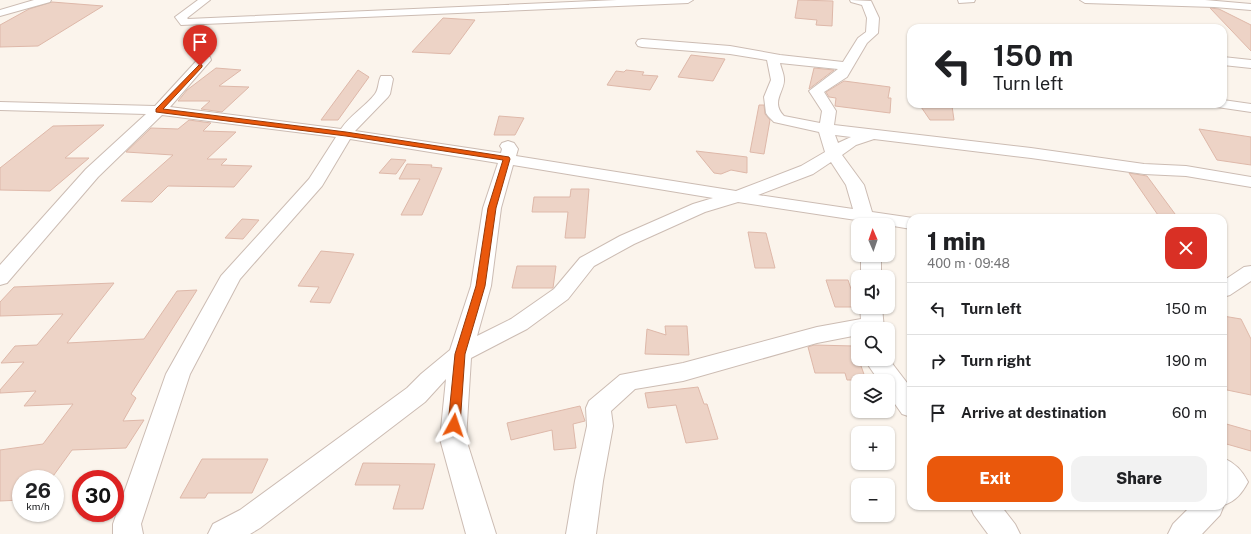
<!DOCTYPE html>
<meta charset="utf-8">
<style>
:root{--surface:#fff;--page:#f2f2f2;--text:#202124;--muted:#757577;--line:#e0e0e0;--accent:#ea580c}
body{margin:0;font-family:"Public Sans",sans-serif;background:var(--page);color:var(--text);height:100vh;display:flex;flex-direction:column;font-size:15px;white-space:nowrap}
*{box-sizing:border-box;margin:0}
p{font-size:13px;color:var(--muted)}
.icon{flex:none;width:22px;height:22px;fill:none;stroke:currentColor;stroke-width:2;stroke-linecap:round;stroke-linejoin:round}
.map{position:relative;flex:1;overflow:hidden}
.details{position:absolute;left:907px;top:214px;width:320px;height:296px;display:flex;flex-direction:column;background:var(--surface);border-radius:12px;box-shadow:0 1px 3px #0004}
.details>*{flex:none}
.guide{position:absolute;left:907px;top:24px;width:320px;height:84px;border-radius:12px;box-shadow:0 1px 3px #0004;background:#fff;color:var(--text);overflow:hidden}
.needle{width:26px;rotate:358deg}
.controls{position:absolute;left:851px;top:218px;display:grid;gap:8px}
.controls a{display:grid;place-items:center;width:44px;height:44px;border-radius:8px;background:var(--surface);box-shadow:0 1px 3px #0004;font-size:20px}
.speed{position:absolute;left:12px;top:470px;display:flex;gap:8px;font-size:20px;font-weight:700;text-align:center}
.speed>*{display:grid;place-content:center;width:52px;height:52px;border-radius:50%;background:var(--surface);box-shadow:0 1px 3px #0004;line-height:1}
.speed small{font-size:10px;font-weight:400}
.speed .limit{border:6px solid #d22;background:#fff;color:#111}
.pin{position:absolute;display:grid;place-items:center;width:34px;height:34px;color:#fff;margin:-41px -17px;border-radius:50% 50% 50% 0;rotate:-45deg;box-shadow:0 0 4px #0007}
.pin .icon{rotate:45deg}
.me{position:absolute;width:44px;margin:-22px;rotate:5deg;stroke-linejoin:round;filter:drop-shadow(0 0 3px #0008)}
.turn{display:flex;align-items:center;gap:14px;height:84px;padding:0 20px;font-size:18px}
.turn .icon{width:52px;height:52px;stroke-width:2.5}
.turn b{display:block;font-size:28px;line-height:34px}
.round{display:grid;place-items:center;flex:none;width:42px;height:42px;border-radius:12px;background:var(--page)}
.headline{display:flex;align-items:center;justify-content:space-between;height:68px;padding:0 20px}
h1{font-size:24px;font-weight:800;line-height:30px}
.button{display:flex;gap:8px;margin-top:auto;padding:8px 20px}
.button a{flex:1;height:46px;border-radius:12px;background:var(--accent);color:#fff;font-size:16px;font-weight:800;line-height:46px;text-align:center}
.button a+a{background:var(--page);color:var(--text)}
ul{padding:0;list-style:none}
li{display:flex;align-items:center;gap:12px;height:52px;padding:0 20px;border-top:1px solid var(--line)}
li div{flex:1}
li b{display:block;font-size:15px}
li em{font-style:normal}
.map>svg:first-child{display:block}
</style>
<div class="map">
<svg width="1251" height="534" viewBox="0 0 1251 534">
<rect width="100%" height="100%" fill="#fbf4ec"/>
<g fill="#edd3c6" stroke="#deb8a9">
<polygon points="798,0 833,1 832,26 816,25 817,20 795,18"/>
<polygon points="52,2 103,6 38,46 0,47 0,25 29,9"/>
<polygon points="1210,8 1219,9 1251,25 1251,51"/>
<polygon points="443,18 475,20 450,54 412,52"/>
<polygon points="691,55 725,59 713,81 678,77"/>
<polygon points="216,68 241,70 219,86 249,87 222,112 201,109 210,101 178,101 187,90"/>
<polygon points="814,68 834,70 809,89"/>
<polygon points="358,70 369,77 338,120 321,120"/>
<polygon points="626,70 644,72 642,75 658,76 650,90 607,85 616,71 624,72"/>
<polygon points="844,81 890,87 888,98 891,98 890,113 835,106 836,98 829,97 826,92"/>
<polygon points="919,104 952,106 954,120 930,120"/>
<polygon points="759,105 764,105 765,114 770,120 764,154 750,152"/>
<polygon points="499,116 524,118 515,135 494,135"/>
<polygon points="189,120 211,123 203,131 236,132 207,159 227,159 221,165 252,166 234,187 168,186 152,202 121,201 173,155 126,152 151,128 178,129"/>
<polygon points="104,125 65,158 89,158 50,191 0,190 0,168 53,126"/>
<polygon points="1199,129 1251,137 1251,165 1217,160"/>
<polygon points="696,151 747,157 747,173 731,170 721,174 714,173"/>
<polygon points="391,159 406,160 396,174 379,173"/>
<polygon points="407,164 432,165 431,167 442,168 422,215 401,215 420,179 399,179"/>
<polygon points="1129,173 1147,176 1178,218 1160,218"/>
<polygon points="571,189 589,189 585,238 565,238 568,212 532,212 534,197 570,197"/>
<polygon points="242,219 259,220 243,239 225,238"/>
<polygon points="748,232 766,233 775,268 755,268"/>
<polygon points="321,251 354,254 330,303 310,302 319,287 298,286"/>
<polygon points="517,266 556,266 553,288 512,288"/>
<polygon points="826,280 848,280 857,307 835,307"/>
<polygon points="114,283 67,343 144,339 177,291 197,290 131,394 136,398 123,421 144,420 126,448 72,450 51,479 21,479 21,500 0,501 0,450 43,444 73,404 24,406 36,391 0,393 0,390 24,362 1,363 15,346 37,345 63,314 0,316 0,302 14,287"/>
<polygon points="1223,316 1241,319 1251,339 1251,395 1227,390 1223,382"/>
<polygon points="665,326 687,326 689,355 645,354 647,329 666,335"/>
<polygon points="814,345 854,346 866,380 847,380 845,373 815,373 808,347"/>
<polygon points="698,387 704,404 707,404 718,439 686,443 676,405 648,408 645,393"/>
<polygon points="580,406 585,421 573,424 576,448 554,450 552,430 511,440 507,423"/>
<polygon points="1223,423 1251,431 1251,451 1223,443"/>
<polygon points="202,459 268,459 252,493 208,493 205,498 180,498"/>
<polygon points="363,463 435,464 423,509 393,509 400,485 355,485"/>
</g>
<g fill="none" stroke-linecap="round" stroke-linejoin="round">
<g stroke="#ccbcb3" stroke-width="2">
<g id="street">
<polygon points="34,0 51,0 50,2 0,16 0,10"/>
<polygon points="198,0 210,0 187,18 188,19 617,0 693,0 688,3 181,25 175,17"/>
<path d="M850,0L871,1L879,18L878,33L867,43L847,77L824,92L836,111L834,125L1031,148L1144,164L1186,166L1251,177V187L1186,176L1144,174L1031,158L874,139L856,145L842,155L864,185L872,212L913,218H911V229L876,223V225H858L856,220L738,202L705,212L634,244L594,266L568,299L527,329L471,358L466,439L496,534H466L440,439L446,379L425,402L260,528L250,534H208L213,524L240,510L407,388L421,374L450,350L471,286L483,208L498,163L350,139L322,186L240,279L190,374L141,524L143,534H113V524L166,374L221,276L309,179L336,137L162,115L98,177L7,283L0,285V265L86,169L146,114L0,110V102L155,106L200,57H210L211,60L170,107L341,129C350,115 365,107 375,94C379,89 378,81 381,76H391L393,79L390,94L388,97L355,131L501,153L502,149L500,146L502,143L508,141L514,143L518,149L516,156L736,191L801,166L825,152L819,132L774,122L768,116L766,113L764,97L771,80L767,60L730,54L642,47L638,46L636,43L638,40L642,39L730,46L780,55L843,62L858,38L866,32L867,18L862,5L851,2ZM780,63L838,69L809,91L822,111L820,123L784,116C770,102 785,91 784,79C784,74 781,68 780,63ZM835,135L851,137L838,143ZM831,162L846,185L853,209L758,195L813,174ZM513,165L713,198L693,204L620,236L580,258L554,289L511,319L477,336L491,286L501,208Z"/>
<polygon points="958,0 975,0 974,2 959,3"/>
<polygon points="1080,0 1205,0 1251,4 1251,10 1214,7 1085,3"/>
<polygon points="1223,57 1251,60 1251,68 1223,65"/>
<polygon points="1223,100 1251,104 1251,112 1217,107 1215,104 1223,104"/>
<rect x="861" y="255" width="20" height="22"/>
<polygon points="1251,266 1251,281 1230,295 1223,297 1223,281 1244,267"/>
<polygon points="860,307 882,307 884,329 858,329 858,335 817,343 683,381 635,389 611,411 613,426 603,481 596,534 566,534 575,481 587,426 586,408 589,401 620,375 683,363 817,327 861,319"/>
<polygon points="888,358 911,388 911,417 902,414 888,394 888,381 879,381 864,359"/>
<path d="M1223,458C1235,463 1242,470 1248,482C1242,493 1236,501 1224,505L1220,515L1202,534H1168L1173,524L1191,506H1223Z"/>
<polygon points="970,506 1001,506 1015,524 1020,534 988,534 974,515"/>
</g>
</g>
<use href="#street" fill="#fff" fill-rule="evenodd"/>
</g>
<polygon fill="#ea580c" stroke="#983908" points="200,64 202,65 202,67 163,109 346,132 509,157 510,159 496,208 485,286 465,354 460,425 458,428 454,430 450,428 448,425 455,354 476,286 488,208 503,160 346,136 156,112 156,109"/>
</svg>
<div class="controls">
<a><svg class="needle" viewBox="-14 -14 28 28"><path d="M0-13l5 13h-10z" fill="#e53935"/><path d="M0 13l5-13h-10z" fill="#757577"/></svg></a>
<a><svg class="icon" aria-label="sound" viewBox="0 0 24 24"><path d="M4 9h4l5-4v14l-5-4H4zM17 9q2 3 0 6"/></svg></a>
<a><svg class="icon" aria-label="search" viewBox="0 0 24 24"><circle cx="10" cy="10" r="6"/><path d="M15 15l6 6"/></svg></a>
<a><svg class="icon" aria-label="layers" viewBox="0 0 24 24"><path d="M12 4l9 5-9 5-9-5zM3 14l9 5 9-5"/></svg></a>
<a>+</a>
<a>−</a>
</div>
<div class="speed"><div>26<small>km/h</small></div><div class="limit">30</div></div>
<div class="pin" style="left:200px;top:66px;background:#d93025"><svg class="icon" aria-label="arrive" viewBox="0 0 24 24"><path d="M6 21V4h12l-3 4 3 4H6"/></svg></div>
<svg class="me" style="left:454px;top:425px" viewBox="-20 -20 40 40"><path d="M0-17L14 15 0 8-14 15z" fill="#ea580c" stroke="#fff" stroke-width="4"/></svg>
<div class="guide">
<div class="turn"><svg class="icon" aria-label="left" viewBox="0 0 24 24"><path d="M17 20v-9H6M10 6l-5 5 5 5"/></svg><div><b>150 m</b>Turn left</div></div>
</div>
<section class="details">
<div class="headline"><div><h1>1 min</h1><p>400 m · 09:48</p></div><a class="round" style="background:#d93025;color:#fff"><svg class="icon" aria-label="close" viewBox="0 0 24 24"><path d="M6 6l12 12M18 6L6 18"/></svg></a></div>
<ul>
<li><svg class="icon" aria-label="left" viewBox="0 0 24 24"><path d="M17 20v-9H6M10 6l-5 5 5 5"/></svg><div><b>Turn left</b></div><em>150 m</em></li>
<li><svg class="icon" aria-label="right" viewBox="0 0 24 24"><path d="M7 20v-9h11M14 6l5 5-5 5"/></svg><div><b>Turn right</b></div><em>190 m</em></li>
<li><svg class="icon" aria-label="arrive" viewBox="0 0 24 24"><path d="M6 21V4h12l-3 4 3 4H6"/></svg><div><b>Arrive at destination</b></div><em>60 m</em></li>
</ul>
<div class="button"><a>Exit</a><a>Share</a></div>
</section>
</div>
